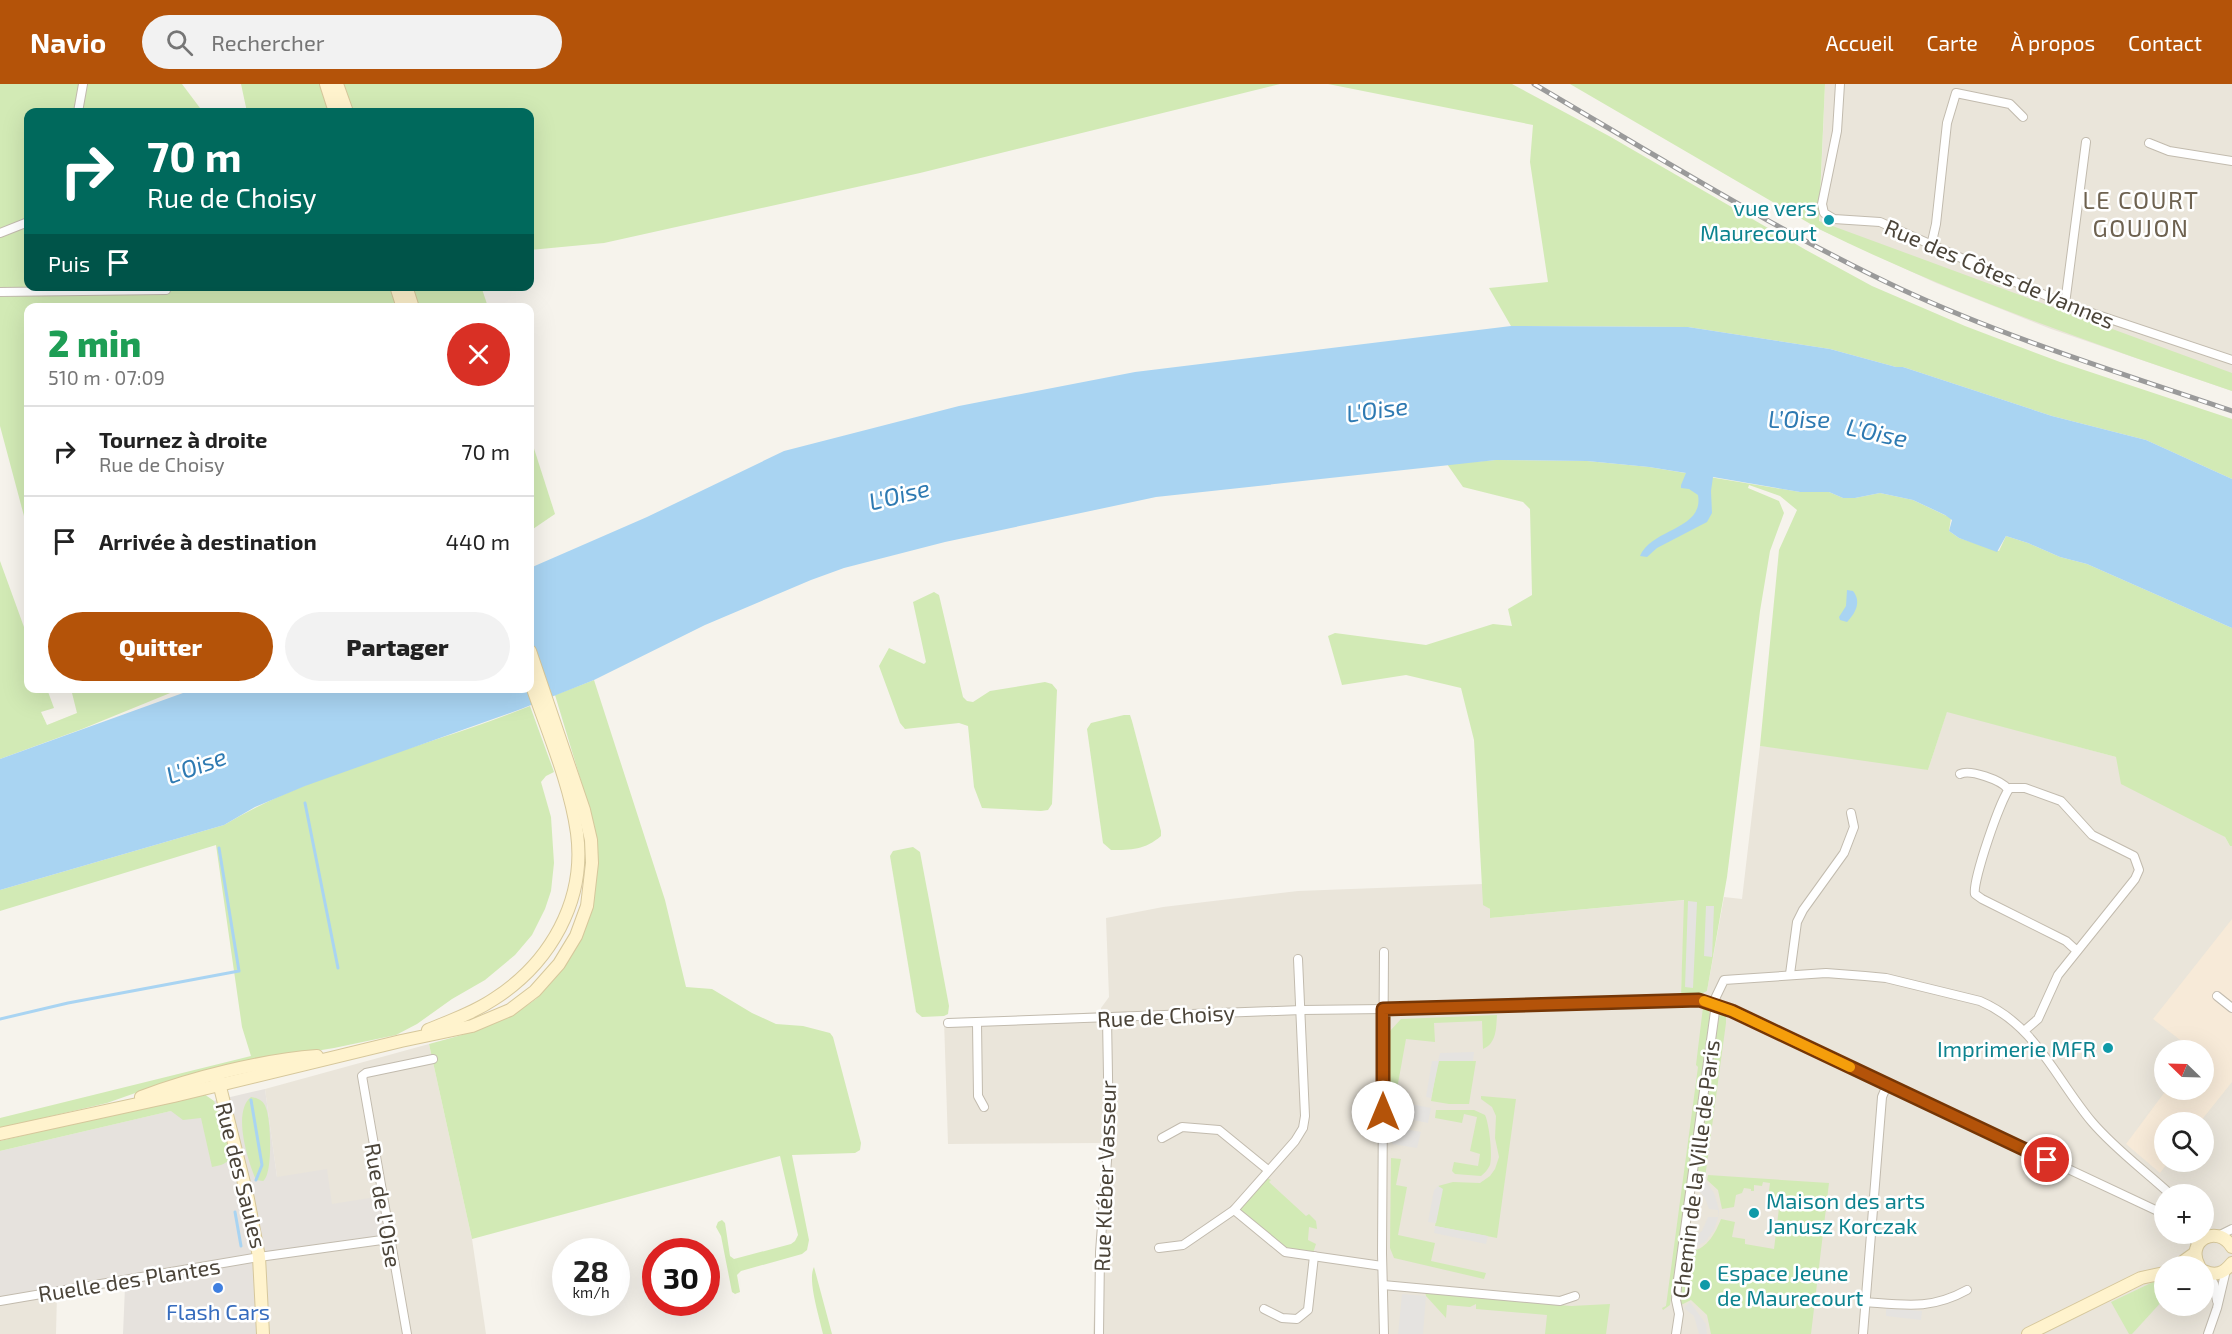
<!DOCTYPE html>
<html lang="fr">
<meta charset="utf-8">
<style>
:root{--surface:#fff;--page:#f2f2f2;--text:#222;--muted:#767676;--line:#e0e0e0;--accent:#b45309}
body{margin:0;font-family:"Exo 2",sans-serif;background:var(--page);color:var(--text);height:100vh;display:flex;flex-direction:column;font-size:22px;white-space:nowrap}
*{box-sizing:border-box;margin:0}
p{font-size:20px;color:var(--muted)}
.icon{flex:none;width:33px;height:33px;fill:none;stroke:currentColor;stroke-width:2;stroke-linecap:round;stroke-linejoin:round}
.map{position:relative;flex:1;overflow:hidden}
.drawer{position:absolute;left:24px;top:219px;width:510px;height:390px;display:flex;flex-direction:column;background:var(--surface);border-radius:12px;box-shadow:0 6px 24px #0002}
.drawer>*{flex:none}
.hud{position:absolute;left:24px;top:24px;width:510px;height:183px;border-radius:12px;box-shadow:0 6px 24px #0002;background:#00695c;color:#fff;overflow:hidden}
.needle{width:39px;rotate:293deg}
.tools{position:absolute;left:2154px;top:956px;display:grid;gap:12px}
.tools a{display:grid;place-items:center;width:60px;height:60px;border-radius:50%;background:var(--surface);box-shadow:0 6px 24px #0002;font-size:30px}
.speed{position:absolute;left:552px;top:1154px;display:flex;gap:12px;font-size:30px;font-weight:700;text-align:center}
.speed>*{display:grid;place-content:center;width:78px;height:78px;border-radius:50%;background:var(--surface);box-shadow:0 6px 24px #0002;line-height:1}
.speed small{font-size:15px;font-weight:400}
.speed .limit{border:9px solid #d22;background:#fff;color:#111}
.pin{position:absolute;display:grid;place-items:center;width:51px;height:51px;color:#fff;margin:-26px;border:3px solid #fff;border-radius:50%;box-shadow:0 2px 6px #0007}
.me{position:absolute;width:66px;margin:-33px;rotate:0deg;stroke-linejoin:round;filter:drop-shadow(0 0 4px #0008)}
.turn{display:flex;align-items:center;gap:21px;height:126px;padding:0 24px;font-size:27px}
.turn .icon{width:78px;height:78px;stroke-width:2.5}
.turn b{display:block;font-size:42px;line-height:51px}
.then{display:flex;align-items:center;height:57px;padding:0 24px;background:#0003;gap:12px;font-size:22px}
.round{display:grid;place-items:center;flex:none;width:63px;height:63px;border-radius:32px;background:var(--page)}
.headline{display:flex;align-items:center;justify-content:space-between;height:102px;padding:0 24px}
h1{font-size:36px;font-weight:800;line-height:45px;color:#1e9e55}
.button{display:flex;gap:12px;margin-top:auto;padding:12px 24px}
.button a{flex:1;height:69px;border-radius:36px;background:var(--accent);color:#fff;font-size:24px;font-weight:800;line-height:69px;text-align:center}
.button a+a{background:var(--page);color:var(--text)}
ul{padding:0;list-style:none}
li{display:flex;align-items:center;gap:18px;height:90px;padding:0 24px;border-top:2px solid var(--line)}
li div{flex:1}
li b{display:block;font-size:22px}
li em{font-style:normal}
header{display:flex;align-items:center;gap:36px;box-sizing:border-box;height:84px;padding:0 30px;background:var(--accent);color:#fff}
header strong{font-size:28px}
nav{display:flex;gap:33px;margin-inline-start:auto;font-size:21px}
.search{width:420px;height:54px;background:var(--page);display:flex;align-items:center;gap:15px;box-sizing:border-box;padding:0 21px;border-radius:33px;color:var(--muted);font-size:22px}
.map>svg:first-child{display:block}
</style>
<header>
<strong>Navio</strong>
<div class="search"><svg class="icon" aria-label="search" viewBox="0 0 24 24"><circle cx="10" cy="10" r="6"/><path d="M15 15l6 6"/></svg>Rechercher</div>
<nav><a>Accueil</a><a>Carte</a><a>À propos</a><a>Contact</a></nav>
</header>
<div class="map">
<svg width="2232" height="1250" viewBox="0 0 2232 1250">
<rect width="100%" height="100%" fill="#f6f3ec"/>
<g fill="#eae5da" fill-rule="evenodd">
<polygon points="1825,0 2232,0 2232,307 2051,245 1936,199 1819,145"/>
<path d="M1947,627L2116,673L2225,753L2230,762H2232V1250H1093L1103,1059L948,1060L944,936L1101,928V924L1109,913L1106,834L1163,823L1298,807L1483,800V820L1490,825V834L1685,816L1681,910L1707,907L1724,813L1742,815L1760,662L1891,674L1928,686ZM2164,966H2204V1005H2164ZM2164,1038H2204V1077H2164ZM2164,1110H2204V1149H2164ZM2164,1182H2204V1221H2164Z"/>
<polygon points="429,960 472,1155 486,1250 263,1250 259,1173 331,1120 277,1093 265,1005"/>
<polygon points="57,1210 56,1250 0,1250 0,1216"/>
</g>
<polygon fill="#f7ead8" points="2232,835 2232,998 2200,1038 2164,1038 2164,1077 2169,1077 2160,1089 2126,1060 2167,1005 2204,1005 2204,966 2186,966 2188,962 2153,935"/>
<polygon fill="#e6e2dd" points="265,1005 277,1093 327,1085 332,1120 382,1112 395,1157 259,1173 263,1250 123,1250 125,1203 0,1216 0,1067"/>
<g fill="#d2eab5">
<polygon points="0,0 182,0 203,28 28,28 28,202 481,202 488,223 28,224 28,447 0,342"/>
<polygon points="241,0 1280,0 920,89 604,159 530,166 530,28 247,28"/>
<polygon points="1328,0 1512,0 1609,52 1806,166 1872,202 1965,242 2060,278 2232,335 2232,395 2146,356 2052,332 1903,283 1896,283 1830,265 1688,243 1511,242 1489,204 1548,198 1530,78 1533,41"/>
<path d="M1570,0H1825L1819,137L2232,289V307C2092,259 1952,211 1819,145Z"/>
<polygon points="530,352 555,430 530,447"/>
<polygon points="1496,376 1587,377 1649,383 1800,408 1829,408 1843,414 1855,414 1880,409 1913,416 1951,434 1949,447 1959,454 1999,467 2006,452 2028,459 2060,473 2087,480 2232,544 2232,762 2230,762 2225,753 2121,700 2116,673 1947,628 1928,686 1760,662 1779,466 1797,426 1780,412 1749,401 1748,404 1779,417 1784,429 1770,467 1760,527 1727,793 1707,907 1701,910 1681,910 1684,816 1490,834 1490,825 1483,821 1474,656 1461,604 1406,591 1342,601 1328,552 1335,549 1426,561 1493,540 1512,542 1508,525 1532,511 1530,425 1523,418 1463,403 1447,380"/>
<polygon points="0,477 28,554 28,604 47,605 54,624 41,628 47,641 77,629 71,605 180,605 82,645 0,675"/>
<polygon points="934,508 939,511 963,613 967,617 973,618 990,607 1045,598 1052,600 1057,606 1052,720 1048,726 1041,727 982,724 974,703 968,642 959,639 905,645 900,639 879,582 889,564 924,580 926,578 913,518"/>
<polygon points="594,596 665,816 686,903 712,905 752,929 776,940 803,942 830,949 833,953 861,1059 860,1066 855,1069 792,1071 809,1156 807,1166 802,1170 741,1187 737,1191 740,1208 735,1210 732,1208 721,1152 716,1143 718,1138 722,1136 725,1139 730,1172 734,1175 791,1160 795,1157 798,1151 780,1072 472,1155 429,960 462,951 498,938 519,927 536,915 551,899 565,882 578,858 597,770 594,740 555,611"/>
<path d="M530,622L554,688L546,692L541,698L551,733L554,779L551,807L545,825L532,851L515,871L485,896L452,915L417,940L396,951L334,964L261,976L141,1007L107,1019L0,1044V1034L251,972L242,943L216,761L0,827V806L224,741C318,685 429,663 530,622Z"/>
<path d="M1124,631H1130L1132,637L1161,747V752C1145,766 1131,766 1111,766L1103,759L1087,645L1091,639Z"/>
<polygon points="913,763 920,768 949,922 948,930 944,932 922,933 916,928 890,772 893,767"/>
<polygon points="1703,923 1708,925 1710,930 1701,996 1702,1006 1700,1007 1670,1221 1663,1226 1662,1224 1666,1222 1698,983 1696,981"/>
<polygon points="1723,930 1726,933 1726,939 1705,1094 1700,1095 1695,1102 1694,1100 1719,932"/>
<path d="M1497,931C1496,944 1497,959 1483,965L1482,937L1434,939L1435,958L1406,955L1397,1005L1390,1004V947L1401,935Z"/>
<polygon points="1438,977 1476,977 1469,1020 1449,1020 1431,1017"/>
<path d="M198,1010H204L214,1017L232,1070C228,1080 222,1081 212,1083L201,1034L183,1036L171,1027L0,1067V1057Z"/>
<polygon points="1481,1012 1516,1015 1497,1154 1435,1142 1442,1105 1438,1102 1453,1098 1480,1099 1490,1092 1495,1085 1499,1073 1495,1054 1496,1032 1492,1023 1481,1015"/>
<path d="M251,1013C258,1014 264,1017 266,1024C271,1036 273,1091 263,1097L256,1096C248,1077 232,1028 251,1013Z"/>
<path d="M1436,1026H1474L1485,1031C1489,1039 1493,1072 1490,1081C1488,1085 1485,1089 1481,1092L1455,1090L1452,1087L1454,1078L1478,1082L1480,1070L1470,1067L1477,1033L1464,1030L1462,1039L1435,1034Z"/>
<polygon points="1391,1074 1401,1075 1396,1101 1407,1103 1398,1151 1435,1159 1431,1177 1486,1189 1484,1195 1394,1174 1390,1164"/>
<path d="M1708,1091L1829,1099L1811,1250H1711L1707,1231L1691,1216L1679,1222L1680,1196L1690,1204L1693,1178L1685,1170L1687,1159L1692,1167C1707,1165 1716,1148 1721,1135L1735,1138L1732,1153L1745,1155V1160L1774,1165L1779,1124L1767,1122L1770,1099L1763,1098L1762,1102L1754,1101V1107H1751V1105L1744,1104L1742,1109L1736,1111L1734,1123L1722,1125L1718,1106L1707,1096Z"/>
<polygon points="1265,1093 1271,1096 1269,1098 1306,1132 1309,1130 1316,1137 1317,1145 1309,1143 1308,1156 1316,1160 1313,1169 1290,1169 1245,1134 1238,1125 1260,1096"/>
<path d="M814,1183L832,1250H823C820,1235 807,1196 814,1183Z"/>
<polygon points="2164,1196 2164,1215 2132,1250 2129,1250 2111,1218 2153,1198"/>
<polygon points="1425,1208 1571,1222 1610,1220 1606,1250 1545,1250 1547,1231 1476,1225 1476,1220 1470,1223 1447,1221 1446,1234 1426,1212"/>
</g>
<g fill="#e5e3e0">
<polygon points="1688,817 1697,818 1693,904 1685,903"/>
<polygon points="1706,822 1714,822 1712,873 1704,872"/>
<polygon points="1474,968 1473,977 1439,977 1431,1014 1426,1013 1432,977 1438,977 1440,969"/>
<polygon points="1395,1017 1431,1024 1428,1039 1393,1032"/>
<polygon points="1393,1043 1421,1048 1417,1064 1392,1060"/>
<polygon points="1700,1095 1706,1098 1714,1109 1718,1122 1719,1126 1718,1134 1714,1146 1705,1158 1691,1165 1688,1158 1702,1147 1708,1133 1718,1133 1718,1126 1709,1125 1705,1114 1695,1102"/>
<polygon points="1438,1102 1443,1105 1436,1139 1428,1138 1434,1106"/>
<polygon points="1435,1142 1488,1152 1486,1160 1434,1149"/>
<polygon points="1402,1210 1426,1212 1423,1250 1398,1250"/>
<polygon points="1690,1218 1706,1240 1707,1250 1699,1250 1694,1232 1684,1224"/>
<polygon points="1886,1224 1922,1227 1921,1236 1886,1232"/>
</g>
<g fill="#a9d4f2">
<path d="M1511,242L1688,243L1830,265L1896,283H1903L2052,332L2146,356L2232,395V544L2087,480L2060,473L2028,459L2006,452L1997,468L1959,454L1949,447L1952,436L1945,431L1913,416L1880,409L1855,414H1843L1829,408H1800L1713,393L1711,407L1712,429L1707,438L1657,464L1647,473L1640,472C1652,444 1704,446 1698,411L1689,405L1681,404V401L1686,389L1649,383L1587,377L1496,376L1156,413L945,458L844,484L811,496L705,541L594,596L521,625L305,702L255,723L224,741L0,806V675L194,605L530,604V484L647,433L784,367L959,322L1135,288Z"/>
<path d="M1847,506L1853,507C1862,518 1855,530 1847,538L1840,536L1839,533L1846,522Z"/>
</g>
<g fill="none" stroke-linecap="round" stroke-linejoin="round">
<g stroke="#a9d4f2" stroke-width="3">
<polyline points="305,719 338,884"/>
<polyline points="0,935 68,919 239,887 219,764"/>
<polyline points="251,1016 262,1081 256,1096"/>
<polyline points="235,1128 241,1162"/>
</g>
<g stroke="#c2bbae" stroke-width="10">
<g id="street">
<polyline points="1840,0 1837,47 1822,120 1824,129 1834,135 1880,138 2065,220 2232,276"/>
<polyline points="78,28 83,0"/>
<polyline points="2149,59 2169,67 2232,77"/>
<polyline points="0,149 28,138"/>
<polyline points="1931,162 1936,140 1947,39 1956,9 2010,20 2023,33"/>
<polyline points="0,208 166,206"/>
<polyline points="2065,220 2086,58"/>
<path d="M1960,690C1970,685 2001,696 2008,705"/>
<polyline points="1384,868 1382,1169 1384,1250"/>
<polyline points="1790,890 1797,838 1803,826 1844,769 1854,743 1851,729"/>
<polyline points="2217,912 2232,924"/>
<path d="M1713,919L1724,896L1826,889L1865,892L1886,894L1980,917C2036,941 2055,994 2092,1038C2115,1065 2144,1086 2170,1110"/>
<polyline points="948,939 1302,926 1467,924 1685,916 1710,918 1732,927 2164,1130"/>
<polyline points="977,939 978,1012 984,1023"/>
<path d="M2024,947L2038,935L2058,891L2135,795L2139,786L2134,772L2092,751L2061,717L2025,704H2010C2001,713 1972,798 1975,810L1982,815L2066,857L2077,867"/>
<polyline points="1162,1054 1182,1043 1219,1046 1268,1086"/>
<polyline points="1234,1126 1285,1168 1382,1182"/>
<polyline points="2190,1149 2197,1161"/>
<polyline points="2218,1152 2232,1145"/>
<polyline points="1159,1164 1183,1161 1234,1126 1295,1057 1303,1044 1305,1032 1298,875"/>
<polyline points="2208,1189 2214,1200 2217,1217"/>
<polyline points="1383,1201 1560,1217 1575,1212"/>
<polyline points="0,1217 259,1173 389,1155"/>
<path d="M1865,1218C1905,1221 1931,1226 1967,1206"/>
<polyline points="1264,1225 1282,1234 1297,1235 1308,1226 1314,1172"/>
<polyline points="407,1250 362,992 366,989 433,975"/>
<polyline points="1099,1250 1100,1168 1109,1050 1107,934"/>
<polyline points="1676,1250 1679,1230 1676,1216 1677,1203 1716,920"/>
<polyline points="1863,1250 1882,1013 1887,1001"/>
<polyline points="2208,1250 2217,1224 2226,1186"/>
</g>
</g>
<g stroke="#d6c79b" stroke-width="14">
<g id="secondary">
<polyline points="326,0 335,28"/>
<polyline points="337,0 347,28"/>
<polyline points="396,202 403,224"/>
<polyline points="406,202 413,224"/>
<path d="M428,946C450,937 473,929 494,915C550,879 586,817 577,749C570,698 546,644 530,596"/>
<polyline points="217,991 248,1115 259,1173 263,1250"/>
<path d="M141,1013C192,994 262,976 317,972"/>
<polyline points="0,1050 174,1012 401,957 472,942 510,926 535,907 559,880 576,852 587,822 592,779 591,756 584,726 530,567"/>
<polyline points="2177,1182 2195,1169"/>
<path d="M2199,1182C2185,1157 2217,1139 2232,1163"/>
<path d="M2204,1187C2216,1193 2224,1189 2232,1179"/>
<polyline points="2028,1250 2141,1194 2164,1189"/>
</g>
</g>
<use href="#street" stroke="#fff" stroke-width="8"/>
<use href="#secondary" stroke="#fff3cd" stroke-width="12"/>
<g stroke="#9a9a9a" stroke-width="5">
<path id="rail" d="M1534,0C1655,71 1775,146 1903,206C2009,255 2121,289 2232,327"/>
</g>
<use href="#rail" stroke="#fff" stroke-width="3" stroke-dasharray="9" stroke-linecap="butt"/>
</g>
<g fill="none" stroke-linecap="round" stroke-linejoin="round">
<g stroke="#753606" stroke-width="15">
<polyline id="route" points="1383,1028 1383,925 1699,916 1732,927 2047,1076"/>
</g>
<use href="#route" stroke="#b45309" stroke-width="10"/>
<polyline stroke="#f59e0b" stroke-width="10" points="1704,917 1732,927 1850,983"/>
</g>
<g fill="#0f9aa8" stroke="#fff" stroke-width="2">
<circle cx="1829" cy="136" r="6"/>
<circle cx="2108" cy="964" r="6"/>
<circle cx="1754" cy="1129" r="6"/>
<circle cx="1705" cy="1201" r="6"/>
</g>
<circle fill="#3f7fe0" stroke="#fff" stroke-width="2" cx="218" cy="1204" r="6"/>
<g text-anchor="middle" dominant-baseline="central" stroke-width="5" stroke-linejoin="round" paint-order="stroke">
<g font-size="22" fill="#0d838f" stroke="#fff" text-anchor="end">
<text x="1817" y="123">vue vers<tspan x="1817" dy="25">Maurecourt</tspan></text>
<text x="2096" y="964">Imprimerie MFR</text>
<text x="1766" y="1116" text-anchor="start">Maison des arts<tspan x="1766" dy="25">Janusz Korczak</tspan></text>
<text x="1717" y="1188" text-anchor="start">Espace Jeune<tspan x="1717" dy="25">de Maurecourt</tspan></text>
</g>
<g font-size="22" fill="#4b4439" stroke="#fff">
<text transform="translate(2000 189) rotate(23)">Rue des Côtes de Vannes</text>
<text transform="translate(1166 931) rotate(-3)">Rue de Choisy</text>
<text transform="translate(1695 1085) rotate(-83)">Chemin de la Ville de Paris</text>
<text transform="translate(242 1091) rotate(76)">Rue des Saules</text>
<text transform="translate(1104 1092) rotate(-88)">Rue Kléber Vasseur</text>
<text transform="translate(384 1121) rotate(80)">Rue de l'Oise</text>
<text transform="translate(129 1195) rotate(-9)">Ruelle des Plantes</text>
</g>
<g font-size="22" fill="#366cbe" stroke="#fff">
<text x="218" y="1227">Flash Cars</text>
</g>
<g font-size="24" letter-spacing="1.5" fill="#6e6250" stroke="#fff">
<text x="2141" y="115">LE COURT<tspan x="2141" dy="28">GOUJON</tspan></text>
</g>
<g font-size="24" font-style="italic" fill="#2e7ab2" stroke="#fff">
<text transform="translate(1377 325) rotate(-8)">L'Oise</text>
<text x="1799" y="334">L’Oise</text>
<text transform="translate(1877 348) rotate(12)">L'Oise</text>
<text transform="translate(899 410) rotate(-14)">L'Oise</text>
<text transform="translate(196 681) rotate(-20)">L'Oise</text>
</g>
</g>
</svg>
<div class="tools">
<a><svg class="needle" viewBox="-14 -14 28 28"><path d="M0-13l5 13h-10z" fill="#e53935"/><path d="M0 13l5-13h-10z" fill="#767676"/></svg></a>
<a><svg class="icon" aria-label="search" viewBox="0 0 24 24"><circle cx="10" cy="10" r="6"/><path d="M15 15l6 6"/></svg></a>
<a>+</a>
<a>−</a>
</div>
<div class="speed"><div>28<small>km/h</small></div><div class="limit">30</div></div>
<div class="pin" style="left:2047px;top:1076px;background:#d93025"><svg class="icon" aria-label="arrive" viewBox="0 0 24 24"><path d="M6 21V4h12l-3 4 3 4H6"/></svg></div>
<svg class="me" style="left:1383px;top:1028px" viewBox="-20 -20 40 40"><circle r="19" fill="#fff"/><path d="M0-13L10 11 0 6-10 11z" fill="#b45309"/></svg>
<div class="hud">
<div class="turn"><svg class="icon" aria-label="right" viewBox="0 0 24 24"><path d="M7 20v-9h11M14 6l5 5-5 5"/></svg><div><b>70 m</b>Rue de Choisy</div></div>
<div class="then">Puis<svg class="icon" aria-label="arrive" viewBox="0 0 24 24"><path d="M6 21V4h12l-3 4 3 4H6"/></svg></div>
</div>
<section class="drawer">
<div class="headline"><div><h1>2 min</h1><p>510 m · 07:09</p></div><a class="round" style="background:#d93025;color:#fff"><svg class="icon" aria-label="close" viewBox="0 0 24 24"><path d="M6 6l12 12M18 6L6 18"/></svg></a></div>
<ul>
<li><svg class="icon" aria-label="right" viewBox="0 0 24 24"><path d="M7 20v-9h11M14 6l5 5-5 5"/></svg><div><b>Tournez à droite</b><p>Rue de Choisy</p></div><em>70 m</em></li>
<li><svg class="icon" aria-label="arrive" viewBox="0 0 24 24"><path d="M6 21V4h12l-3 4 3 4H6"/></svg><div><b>Arrivée à destination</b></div><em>440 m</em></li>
</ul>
<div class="button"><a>Quitter</a><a>Partager</a></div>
</section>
</div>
